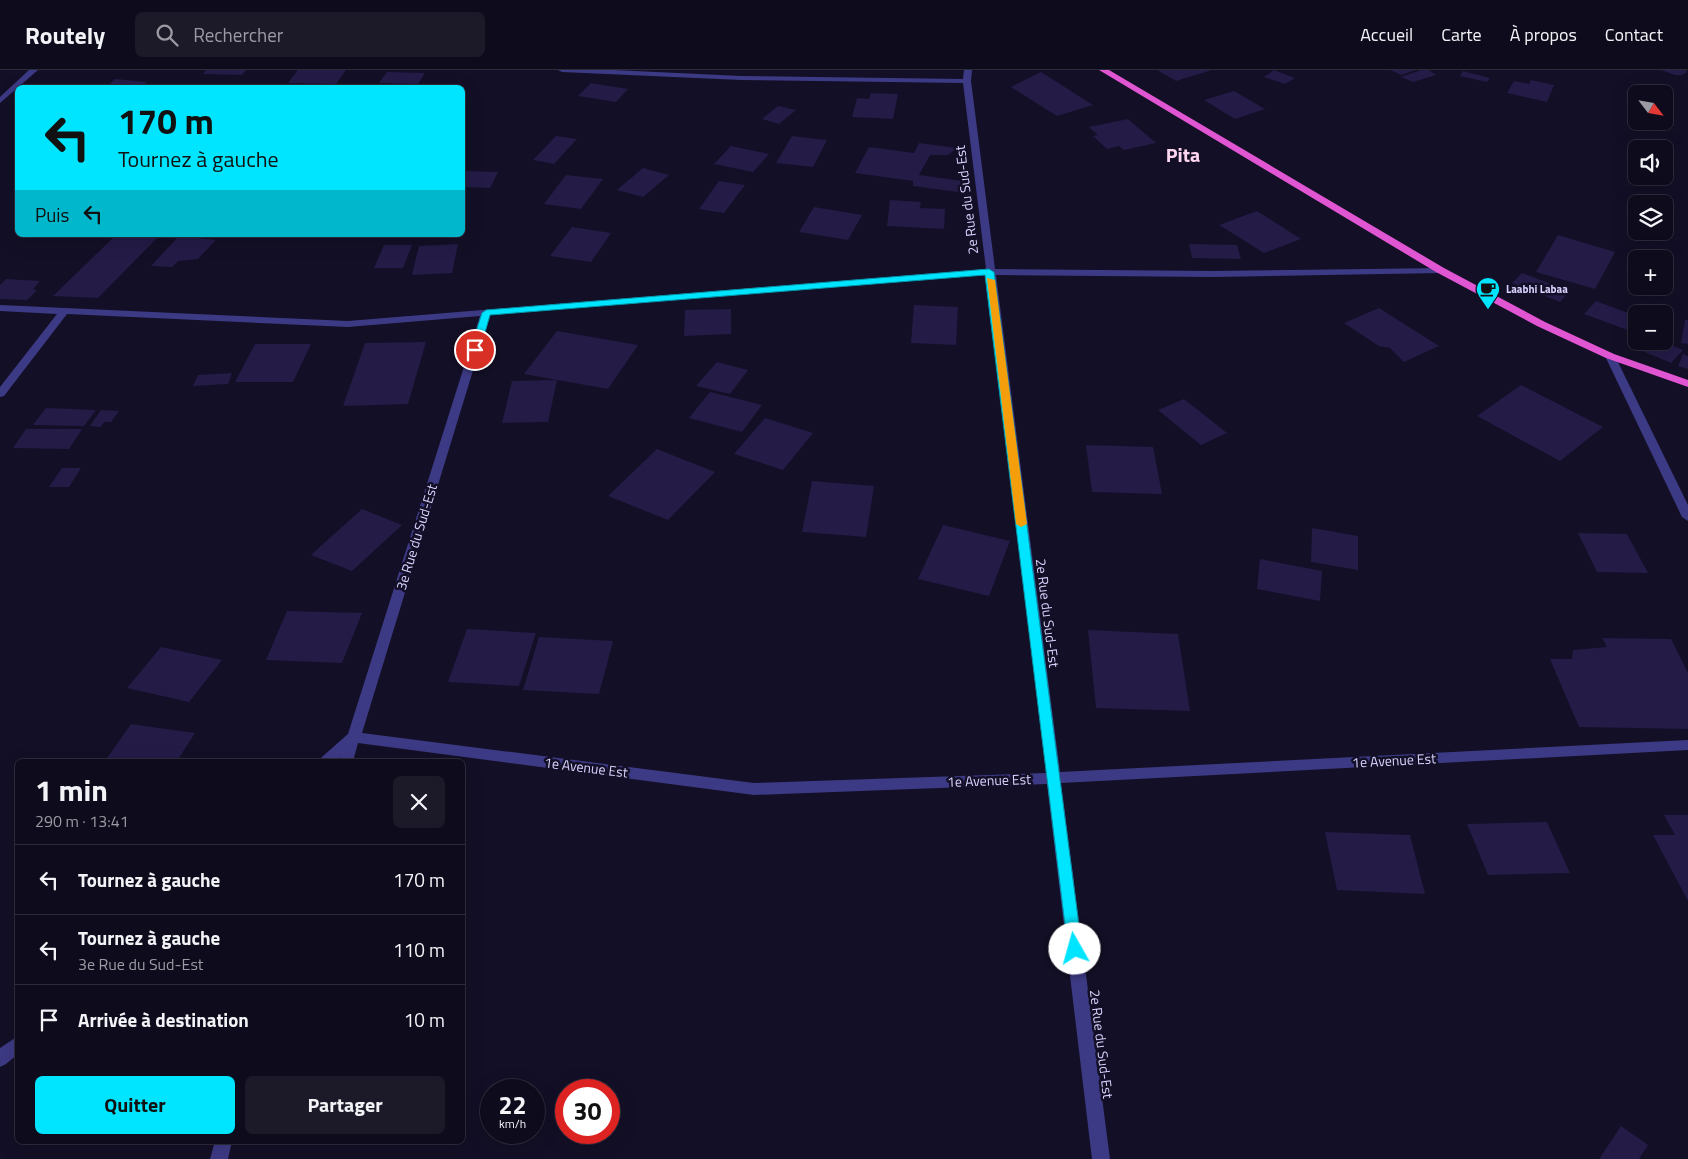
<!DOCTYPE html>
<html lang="fr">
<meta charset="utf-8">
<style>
:root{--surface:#0e0b1c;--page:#1c1929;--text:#f1f3f6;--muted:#9b9ba3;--line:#2e2b3b;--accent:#00e5ff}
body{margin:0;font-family:"Titillium Web",sans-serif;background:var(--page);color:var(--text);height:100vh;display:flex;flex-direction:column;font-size:19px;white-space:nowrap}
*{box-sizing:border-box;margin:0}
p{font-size:16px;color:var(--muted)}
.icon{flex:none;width:28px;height:28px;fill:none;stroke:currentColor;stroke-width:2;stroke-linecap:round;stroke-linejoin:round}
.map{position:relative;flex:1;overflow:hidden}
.drawer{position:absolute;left:15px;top:689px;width:450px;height:385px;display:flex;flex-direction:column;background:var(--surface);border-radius:8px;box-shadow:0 5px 20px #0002,0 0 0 1px var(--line)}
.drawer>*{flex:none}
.guide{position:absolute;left:15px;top:15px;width:450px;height:152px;border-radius:8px;box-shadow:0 5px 20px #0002,0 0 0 1px var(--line);background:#00e5ff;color:#111;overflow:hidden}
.needle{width:32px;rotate:121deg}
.tools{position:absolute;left:1628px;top:15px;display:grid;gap:10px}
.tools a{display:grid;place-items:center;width:45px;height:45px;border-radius:8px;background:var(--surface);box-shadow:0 5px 20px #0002,0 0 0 1px var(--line);font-size:25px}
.speed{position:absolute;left:480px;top:1009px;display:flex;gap:10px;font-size:25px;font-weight:700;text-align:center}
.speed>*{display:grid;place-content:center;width:65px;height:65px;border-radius:50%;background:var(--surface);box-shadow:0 5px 20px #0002,0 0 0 1px var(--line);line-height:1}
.speed small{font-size:12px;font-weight:400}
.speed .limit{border:8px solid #d22;background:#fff;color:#111}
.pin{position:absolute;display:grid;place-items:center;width:42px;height:42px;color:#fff;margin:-21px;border:2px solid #fff;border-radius:50%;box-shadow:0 1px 5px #0007}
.me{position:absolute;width:55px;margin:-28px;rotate:353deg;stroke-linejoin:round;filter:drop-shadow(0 0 4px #0008)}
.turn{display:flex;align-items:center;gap:18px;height:105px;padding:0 20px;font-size:22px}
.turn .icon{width:65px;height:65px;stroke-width:2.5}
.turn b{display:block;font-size:35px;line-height:42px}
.then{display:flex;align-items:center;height:48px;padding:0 20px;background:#0003;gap:10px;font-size:19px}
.round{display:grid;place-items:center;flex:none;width:52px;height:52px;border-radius:8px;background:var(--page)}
.summary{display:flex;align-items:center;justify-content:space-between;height:85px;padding:0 20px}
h1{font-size:30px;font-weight:700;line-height:38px}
.cta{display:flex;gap:10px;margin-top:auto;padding:10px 20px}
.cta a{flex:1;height:58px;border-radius:8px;background:var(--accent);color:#111;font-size:20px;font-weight:700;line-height:58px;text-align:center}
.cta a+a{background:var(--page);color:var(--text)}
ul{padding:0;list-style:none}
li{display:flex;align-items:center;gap:15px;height:70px;padding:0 20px;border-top:1px solid var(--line)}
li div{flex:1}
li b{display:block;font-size:19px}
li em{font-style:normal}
header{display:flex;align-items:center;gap:30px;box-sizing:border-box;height:70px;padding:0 25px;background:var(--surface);border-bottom:1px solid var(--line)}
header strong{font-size:24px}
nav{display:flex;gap:28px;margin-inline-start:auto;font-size:18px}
.search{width:350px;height:45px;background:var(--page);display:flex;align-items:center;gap:12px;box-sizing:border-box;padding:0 18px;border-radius:8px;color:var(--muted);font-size:19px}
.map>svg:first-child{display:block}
</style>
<header>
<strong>Routely</strong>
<div class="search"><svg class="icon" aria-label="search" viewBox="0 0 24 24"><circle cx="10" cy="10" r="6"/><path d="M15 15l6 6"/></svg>Rechercher</div>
<nav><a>Accueil</a><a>Carte</a><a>À propos</a><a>Contact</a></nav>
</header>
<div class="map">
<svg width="1688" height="1089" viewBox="0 0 1688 1089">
<rect width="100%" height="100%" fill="#130f26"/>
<g fill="#241b47">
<polygon points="206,0 246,0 242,5 203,4"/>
<polygon points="298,0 346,0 336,14 288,13"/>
<polygon points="1157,0 1212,0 1176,11"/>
<polygon points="1274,0 1295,8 1285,14 1264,7"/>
<polygon points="1390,0 1416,0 1401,5"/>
<polygon points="1421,0 1429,0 1436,5 1413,12 1401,7"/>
<polygon points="1661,0 1686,0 1687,2 1682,5 1675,5"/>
<polygon points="1463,1 1474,4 1490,8 1487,12 1460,6"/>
<polygon points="387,2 425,3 418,14 379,13"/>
<polygon points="1041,2 1093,35 1057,46 1011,17"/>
<polygon points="115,9 147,12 141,18 105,18"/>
<polygon points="1531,10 1554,15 1547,32 1507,23 1514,11 1529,14"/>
<polygon points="591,13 628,19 616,32 578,26"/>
<polygon points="1234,21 1265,39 1235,49 1204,30"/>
<polygon points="871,23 898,24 893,49 852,47 857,28 869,29"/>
<polygon points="778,36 796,40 779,54 762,49"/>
<polygon points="1128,49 1156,73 1124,80 1119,76 1107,79 1093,66 1098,65 1089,57"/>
<polygon points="556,66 577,69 554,94 533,90"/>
<polygon points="792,66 827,70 813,97 776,93"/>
<polygon points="919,73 957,78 948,85 930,85 919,105 963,111 958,122 913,116 913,111 855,103 869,77 914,83"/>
<polygon points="731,76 769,84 753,102 714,94"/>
<polygon points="643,98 669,105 643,127 617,120"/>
<polygon points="466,101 498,102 490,118 462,117 462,108"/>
<polygon points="566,105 603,109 581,139 544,134"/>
<polygon points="719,111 745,115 724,143 699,139"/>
<polygon points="890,130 921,132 920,138 945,139 944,159 887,156"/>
<polygon points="814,137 862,145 848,170 799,162"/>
<polygon points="1257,141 1301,169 1264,183 1219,155"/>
<polygon points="572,157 611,163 591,192 550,186"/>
<polygon points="116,165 160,165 98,228 53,226"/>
<polygon points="1558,165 1615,182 1595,219 1536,202"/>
<polygon points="179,166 216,170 198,189 178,191 172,197 151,196"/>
<polygon points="458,174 452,203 412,205 419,176"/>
<polygon points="1189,174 1237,175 1241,189 1192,188"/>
<polygon points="384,175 412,175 403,198 374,198"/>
<polygon points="1522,203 1570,221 1560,232 1512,213"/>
<polygon points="6,209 40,211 33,219 37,220 27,230 0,229 0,215"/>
<polygon points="1596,231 1636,246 1636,254 1630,261 1584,244"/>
<polygon points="914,235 958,237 956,275 911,273"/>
<polygon points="1379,238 1439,276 1404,292 1390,278 1379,276 1344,253"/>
<polygon points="731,239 731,264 684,266 685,240"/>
<polygon points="1685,250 1688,250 1688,274 1681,273"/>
<polygon points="557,261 638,275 608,319 524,304"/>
<polygon points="1636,267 1636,271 1660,271 1683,280 1671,293 1628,275"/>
<polygon points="426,272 408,334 343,336 365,273"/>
<polygon points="255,274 311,274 293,312 235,312"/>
<polygon points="1683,284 1688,286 1688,299 1678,296"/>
<polygon points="717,292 748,300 730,324 696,316"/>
<polygon points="232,303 228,314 193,316 198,305"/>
<polygon points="557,310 548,352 502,353 512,311"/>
<polygon points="1521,315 1603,357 1560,391 1477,346"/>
<polygon points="710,322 762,335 742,362 689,348"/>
<polygon points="1184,329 1227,363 1201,375 1158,340"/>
<polygon points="46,338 96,340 84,356 33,355"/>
<polygon points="101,340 119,341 111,352 104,352 101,357 90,356"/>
<polygon points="765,348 813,363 783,400 734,384"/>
<polygon points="26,359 82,359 69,379 13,378"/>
<polygon points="1086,375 1153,377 1162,424 1092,422"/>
<polygon points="657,379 715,402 668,450 608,426"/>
<polygon points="62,398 81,398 69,417 49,417"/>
<polygon points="812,411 874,416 866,467 802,462"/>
<polygon points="362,439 402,455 352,501 311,485"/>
<polygon points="943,455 1010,471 989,526 918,509"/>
<polygon points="1312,458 1358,466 1358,500 1311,492"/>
<polygon points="1578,463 1627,464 1648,503 1597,502"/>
<polygon points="1260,489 1322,501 1320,531 1257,519"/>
<polygon points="287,541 362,543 342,593 266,590"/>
<polygon points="467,559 536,563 519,616 448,612"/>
<polygon points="1088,560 1178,564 1190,641 1096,638"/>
<polygon points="539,567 613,571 599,624 523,620"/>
<polygon points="1602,568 1671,569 1688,603 1688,659 1579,657 1550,589 1572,589 1573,580 1607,577"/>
<polygon points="161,577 222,590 189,632 127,618"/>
<polygon points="131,654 195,663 177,691 105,691"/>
<polygon points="1664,745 1688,745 1688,831 1653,765 1675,765"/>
<polygon points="1547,752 1570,803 1488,805 1467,754"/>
<polygon points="1325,762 1410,765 1425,824 1337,820"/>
<polygon points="1621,1056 1648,1075 1639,1089 1599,1089"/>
</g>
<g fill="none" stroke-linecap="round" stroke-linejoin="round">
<g fill="#3d3a85" fill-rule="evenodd">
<polygon points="29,0 38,0 0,33 0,27"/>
<path d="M558,0H614L741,6L963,9L964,0H972L971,11L995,199L1213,201L1443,198L1445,200L1440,203L1213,207L996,205L1060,702L1688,670V680L1061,713L1110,1089H1092L1047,714L754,725L358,673L353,691H339L340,687L336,691H320L322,687L348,664L480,246L348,257L67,244L4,326L0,327V317L57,244L0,241V235L348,251L986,199L963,13L741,10L562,2ZM986,205L1046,703L754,713L362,663L490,245Z"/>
<polygon points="1610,283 1615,286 1688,435 1688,451 1682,447 1605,286"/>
<polygon points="18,966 18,984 6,994 0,997 0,978"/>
<polygon points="215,1071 232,1071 228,1089 210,1089"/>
</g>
<polygon fill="#e055d1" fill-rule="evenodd" points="1099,0 1109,0 1444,198 1545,252 1614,284 1688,310 1688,317 1606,288 1537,256 1436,202"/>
</g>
<polygon fill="#00e5ff" stroke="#0095a6" points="989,199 994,202 1082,879 1080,884 1075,886 1070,884 1068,879 985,205 490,245 480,280 475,282 470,280 482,243 486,240"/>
<polygon fill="#f59e0b" points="987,208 995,210 1027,454 1021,457 1016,454"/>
<defs>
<g id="cafe-pin" transform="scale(1.25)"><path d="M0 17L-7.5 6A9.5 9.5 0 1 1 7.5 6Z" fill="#00e5ff" stroke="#130f26"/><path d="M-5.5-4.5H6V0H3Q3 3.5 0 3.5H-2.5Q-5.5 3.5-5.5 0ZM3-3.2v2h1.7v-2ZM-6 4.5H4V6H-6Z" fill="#111"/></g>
</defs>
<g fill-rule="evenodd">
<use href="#cafe-pin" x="1488" y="219"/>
</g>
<g text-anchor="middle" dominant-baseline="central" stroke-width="5" stroke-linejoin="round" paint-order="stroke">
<g font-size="11" font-weight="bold" fill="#d9d4ff" stroke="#130f26" text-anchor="start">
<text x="1506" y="219">Laabhi Labaa</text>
</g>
<g font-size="14" fill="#d9d4ff" stroke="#130f26">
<text transform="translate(966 130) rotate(-97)">2e Rue du Sud-Est</text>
<text transform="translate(416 467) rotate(-73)">3e Rue du Sud-Est</text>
<text transform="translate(1048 543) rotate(83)">2e Rue du Sud-Est</text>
<text transform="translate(1394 690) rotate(-3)">1e Avenue Est</text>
<text transform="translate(586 697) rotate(7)">1e Avenue Est</text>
<text transform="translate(989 710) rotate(-2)">1e Avenue Est</text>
<text transform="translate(1102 974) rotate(83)">2e Rue du Sud-Est</text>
</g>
<g font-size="20" font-weight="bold" fill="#ffd6f0" stroke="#130f26">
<text x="1183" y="84">Pita</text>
</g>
</g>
</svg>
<div class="tools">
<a><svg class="needle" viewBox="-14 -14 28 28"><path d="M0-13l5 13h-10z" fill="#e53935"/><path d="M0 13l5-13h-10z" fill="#9b9ba3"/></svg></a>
<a><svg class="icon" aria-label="sound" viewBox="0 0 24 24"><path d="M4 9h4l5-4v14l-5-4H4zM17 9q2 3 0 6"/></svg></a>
<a><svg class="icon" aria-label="layers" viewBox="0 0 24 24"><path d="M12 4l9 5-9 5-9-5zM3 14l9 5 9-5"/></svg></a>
<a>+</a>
<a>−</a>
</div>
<div class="speed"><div>22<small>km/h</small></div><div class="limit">30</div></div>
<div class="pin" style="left:475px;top:280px;background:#d93025"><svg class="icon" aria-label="arrive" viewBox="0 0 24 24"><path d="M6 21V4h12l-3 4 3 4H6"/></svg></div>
<svg class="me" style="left:1075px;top:879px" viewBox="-20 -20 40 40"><circle r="19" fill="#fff"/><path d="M0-13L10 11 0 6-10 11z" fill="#00e5ff"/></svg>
<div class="guide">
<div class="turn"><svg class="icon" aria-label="left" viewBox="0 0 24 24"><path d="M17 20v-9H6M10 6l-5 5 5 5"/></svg><div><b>170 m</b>Tournez à gauche</div></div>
<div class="then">Puis<svg class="icon" aria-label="left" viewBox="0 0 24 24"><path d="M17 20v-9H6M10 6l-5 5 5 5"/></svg></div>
</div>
<section class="drawer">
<div class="summary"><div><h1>1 min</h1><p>290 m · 13:41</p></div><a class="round"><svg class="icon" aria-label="close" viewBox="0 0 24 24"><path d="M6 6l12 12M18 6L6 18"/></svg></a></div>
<ul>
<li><svg class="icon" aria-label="left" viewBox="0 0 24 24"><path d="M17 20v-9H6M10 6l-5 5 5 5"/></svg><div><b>Tournez à gauche</b></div><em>170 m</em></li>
<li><svg class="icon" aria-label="left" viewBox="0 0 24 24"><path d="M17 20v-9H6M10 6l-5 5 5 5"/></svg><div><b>Tournez à gauche</b><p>3e Rue du Sud-Est</p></div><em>110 m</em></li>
<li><svg class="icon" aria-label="arrive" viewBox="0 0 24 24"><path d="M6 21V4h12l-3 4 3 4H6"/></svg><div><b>Arrivée à destination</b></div><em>10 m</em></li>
</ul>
<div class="cta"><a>Quitter</a><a>Partager</a></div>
</section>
</div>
